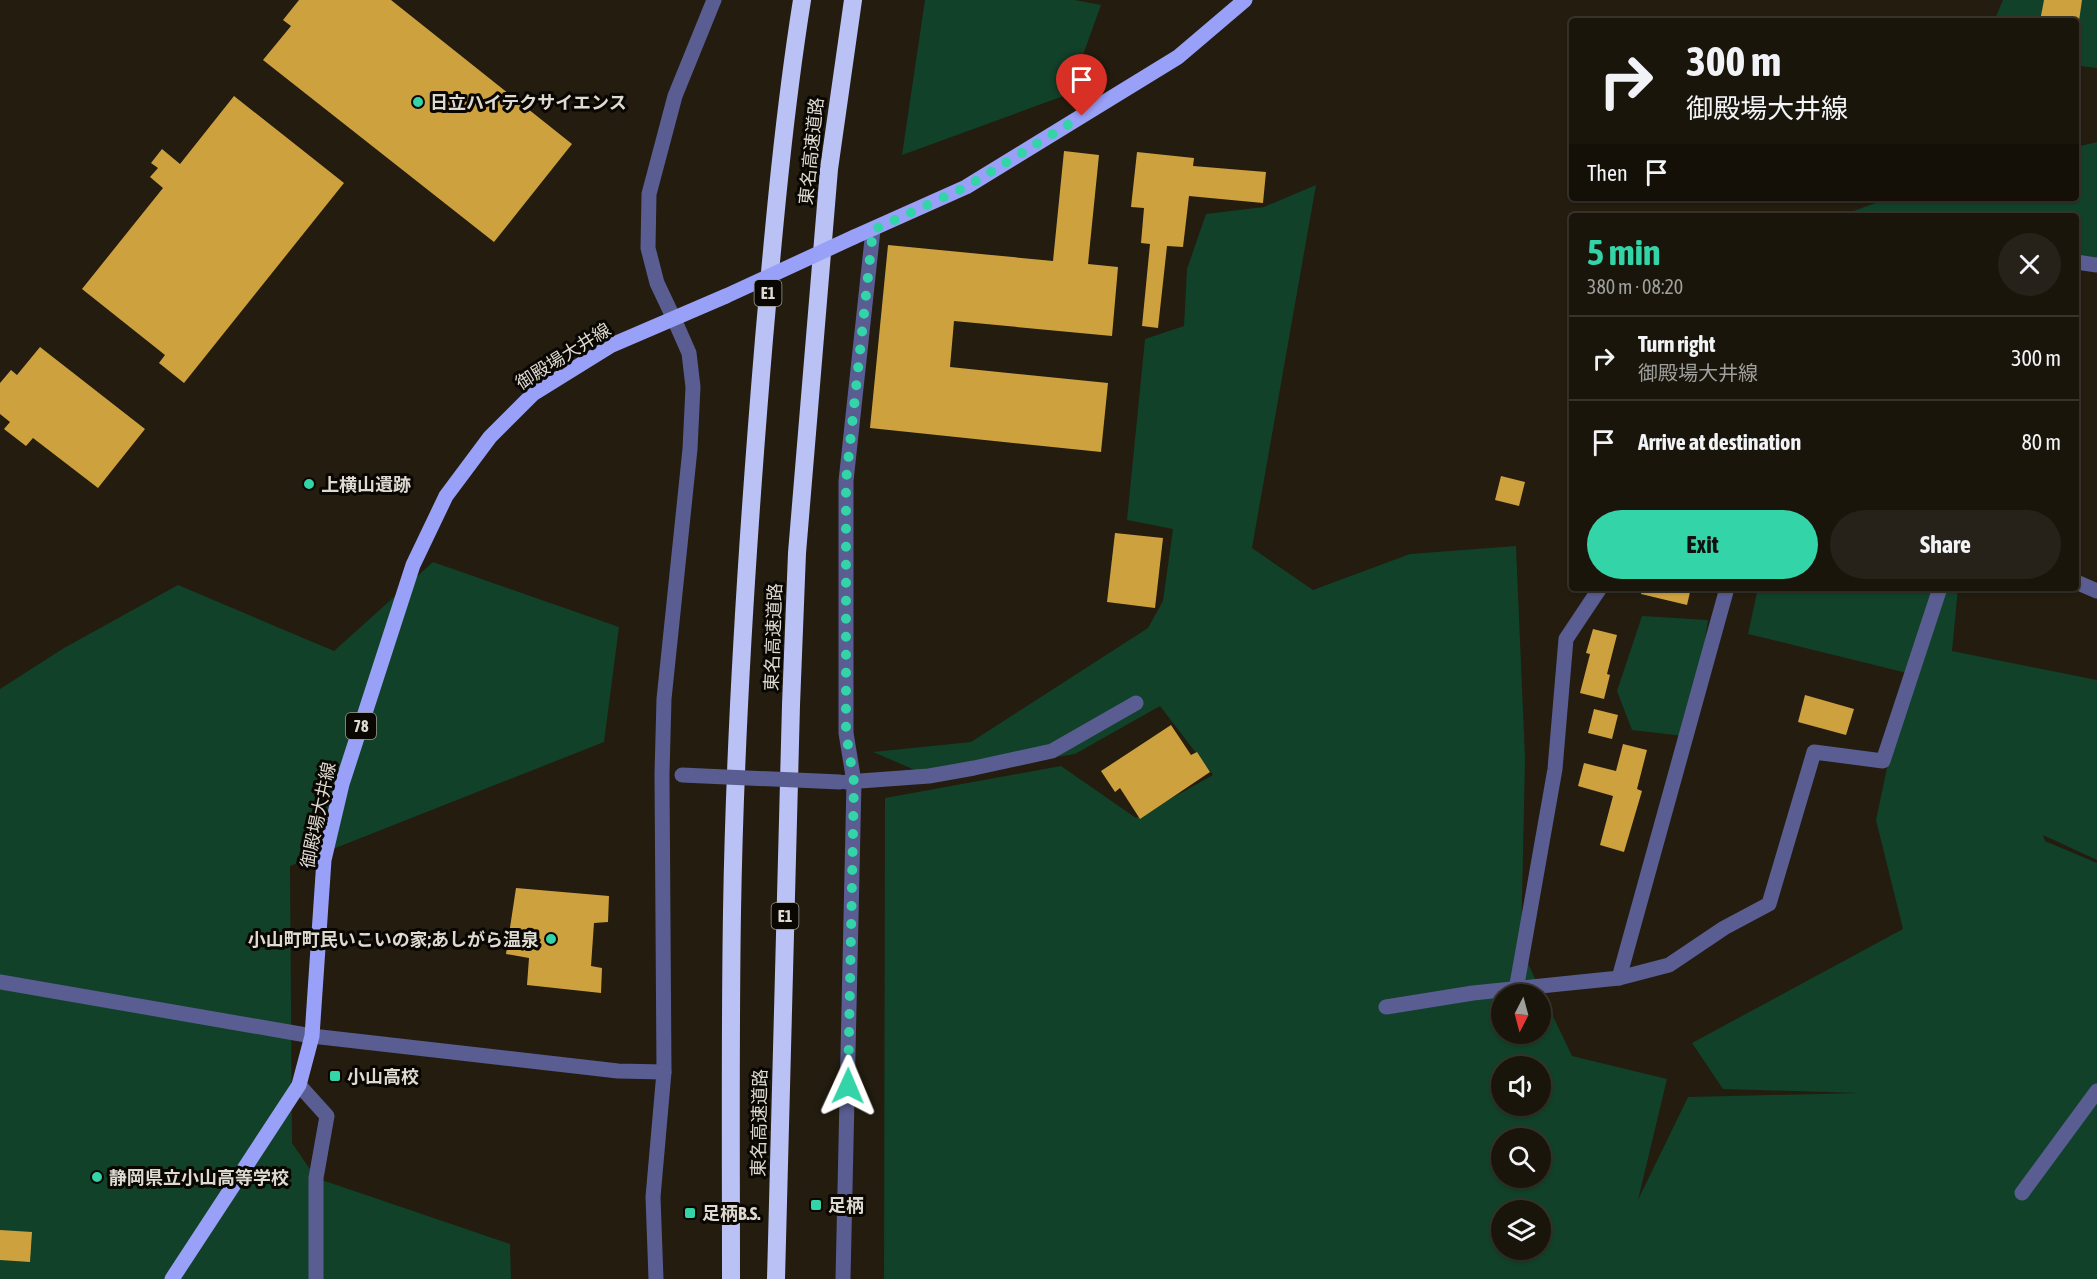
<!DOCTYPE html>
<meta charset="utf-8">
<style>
:root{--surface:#1a150b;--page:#272219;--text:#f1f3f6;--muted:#9f9f9d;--line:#38342c;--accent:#33d4a8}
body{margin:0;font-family:"Asap Condensed","Noto Sans JP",sans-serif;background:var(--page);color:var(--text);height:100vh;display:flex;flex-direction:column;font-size:22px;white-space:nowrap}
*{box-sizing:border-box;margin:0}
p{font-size:20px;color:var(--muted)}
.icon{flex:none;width:33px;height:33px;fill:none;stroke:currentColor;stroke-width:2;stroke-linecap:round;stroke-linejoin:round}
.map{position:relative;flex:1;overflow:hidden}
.sheet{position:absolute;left:1569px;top:213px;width:510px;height:378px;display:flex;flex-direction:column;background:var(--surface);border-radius:6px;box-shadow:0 2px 4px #0004,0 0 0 2px var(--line)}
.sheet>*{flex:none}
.guide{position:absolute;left:1569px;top:18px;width:510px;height:183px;border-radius:6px;box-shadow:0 2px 4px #0004,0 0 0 2px var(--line);background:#1a150b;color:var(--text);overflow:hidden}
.needle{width:39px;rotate:186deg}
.fabs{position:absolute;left:1491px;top:984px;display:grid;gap:12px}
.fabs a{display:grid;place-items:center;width:60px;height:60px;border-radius:50%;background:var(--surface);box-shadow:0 2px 4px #0004,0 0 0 2px var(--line);font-size:30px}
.pin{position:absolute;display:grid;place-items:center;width:51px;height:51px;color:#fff;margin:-62px -26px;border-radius:50% 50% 50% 0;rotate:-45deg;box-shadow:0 0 6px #0007}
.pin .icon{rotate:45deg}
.me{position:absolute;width:66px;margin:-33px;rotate:1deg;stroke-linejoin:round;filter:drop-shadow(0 0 4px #0008)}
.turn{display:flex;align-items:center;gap:21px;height:126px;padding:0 18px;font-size:27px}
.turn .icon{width:78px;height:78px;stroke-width:2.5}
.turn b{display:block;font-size:42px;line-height:51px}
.then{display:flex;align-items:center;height:57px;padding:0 18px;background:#0003;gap:12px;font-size:22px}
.round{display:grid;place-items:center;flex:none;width:63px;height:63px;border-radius:32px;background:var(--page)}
.head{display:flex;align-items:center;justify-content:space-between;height:102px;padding:0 18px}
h1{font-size:36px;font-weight:700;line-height:45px;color:var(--accent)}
.primary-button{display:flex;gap:12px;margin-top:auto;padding:12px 18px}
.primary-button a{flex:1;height:69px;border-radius:36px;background:var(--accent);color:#111;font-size:24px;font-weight:700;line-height:69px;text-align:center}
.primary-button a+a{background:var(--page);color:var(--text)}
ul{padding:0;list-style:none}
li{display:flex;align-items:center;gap:18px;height:84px;padding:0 18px;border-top:2px solid var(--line)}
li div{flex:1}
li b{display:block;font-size:22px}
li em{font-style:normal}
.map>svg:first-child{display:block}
</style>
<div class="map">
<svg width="2097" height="1279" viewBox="0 0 2097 1279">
<rect width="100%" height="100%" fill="#231c0f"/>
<g fill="#114129" fill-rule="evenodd">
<polygon points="925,0 1075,0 1101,5 1069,94 902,155"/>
<polygon points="2003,0 2097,0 2097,68 2081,66 2076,73 2076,21 1994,21"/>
<polygon points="2097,142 2097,266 2076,264 2076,216 1840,216 1889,198 2076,198 2076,147"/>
<path d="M1316,185L1252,548L1313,590L1410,554L1516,546L1525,759L1521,949L1572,1056L1667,1079L1638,1200L1688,1097L1859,1093L1723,1089L1692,1043L1903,929L1876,820L1907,673L1748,634L1758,588H1958L1952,651L2097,680V860L2043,835L2045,841L2097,863V1279H884L885,798L1061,766L1136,818L1213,775L1160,706L1075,754L929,776L873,752L971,742L1148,628L1163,601L1173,529L1127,520L1145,339L1184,326L1187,269L1206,214L1264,207ZM1502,994H1540V1034H1502ZM1502,1066H1540V1106H1502ZM1502,1138H1540V1178H1502ZM1502,1210H1540V1250H1502Z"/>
<polygon points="433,562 619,627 604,742 290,866 292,1143 316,1178 510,1244 511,1279 0,1279 0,689 64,648 178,585 334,651"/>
<polygon points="1642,616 1708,620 1694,712 1683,736 1632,730 1617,691"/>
</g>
<g fill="#cea13f">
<polygon points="299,0 391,0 572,144 494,242 263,60 291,26 283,20"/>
<polygon points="2044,0 2082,0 2079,21 2040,21"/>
<polygon points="234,96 344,183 184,383 159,363 165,355 82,289 163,188 150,177 158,168 151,163 162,149 180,164"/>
<polygon points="1064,151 1099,155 1088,264 1118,267 1112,336 954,321 950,367 1108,383 1101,452 870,428 888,245 1053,261"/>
<polygon points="1137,152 1194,158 1193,166 1266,172 1263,203 1189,196 1183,247 1167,246 1158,328 1142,326 1150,244 1141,243 1144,208 1131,207"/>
<polygon points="40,347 145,429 98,488 33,438 26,446 4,429 10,422 0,414 0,383 11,370 17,375"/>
<polygon points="1501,476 1525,482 1519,506 1495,500"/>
<polygon points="1115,533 1163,538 1155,608 1107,602"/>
<polygon points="1642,588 1691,588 1687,605 1641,594"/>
<polygon points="1593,629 1617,635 1607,674 1610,675 1604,699 1580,693 1590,654 1586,653"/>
<polygon points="1805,695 1854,709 1846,735 1798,722"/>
<polygon points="1594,709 1618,715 1612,739 1588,733"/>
<polygon points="1171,725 1191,755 1197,752 1210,772 1140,819 1120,788 1115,792 1101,771"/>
<polygon points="1623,744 1647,750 1637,789 1642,791 1624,852 1600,845 1613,796 1578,786 1584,763 1616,771"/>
<polygon points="516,888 609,896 608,922 594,923 591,966 602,968 601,993 527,985 529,958 506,954"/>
<polygon points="0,1230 32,1232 30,1262 0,1260"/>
</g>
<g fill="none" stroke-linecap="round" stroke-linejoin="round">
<g stroke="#595d91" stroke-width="15">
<polyline points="2076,262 2097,265"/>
<polyline points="2076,582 2097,591"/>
<polyline points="846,782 929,776 974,768 1052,751 1136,703"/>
<polyline points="1619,978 1669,965 1724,928 1769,904 1814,752 1883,761 1940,588"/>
<polyline points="1516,990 1555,769 1566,639 1600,588"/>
<polyline points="1386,1007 1473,993 1619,978 1727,588"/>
<polyline points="299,1085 327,1116 316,1178 316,1279"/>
<polyline points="2022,1193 2097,1091"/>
<polyline points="656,1279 653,1197 664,1072 662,774 664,699 690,449 693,387 689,353 674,319"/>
<polyline points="843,1279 854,782 846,733 846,481 873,230"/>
</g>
<g stroke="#595d91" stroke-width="15">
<polyline points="674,319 657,283 648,248 649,194 675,96 714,0"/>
<polyline points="0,982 312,1036 618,1071 664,1072"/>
</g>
<g stroke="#99a0f7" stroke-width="15">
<polyline points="854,237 966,187 1178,57 1245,0"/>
<polyline points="172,1279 299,1085 312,1036 324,860 342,784 413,565 446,496 490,437 533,394 612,345 726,296"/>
</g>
<g stroke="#bac1f5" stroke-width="18">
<path d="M731,1279C731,1157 730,1034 732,912C735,721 748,530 764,339C774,226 784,113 802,0"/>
<polyline points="776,1279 791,705 797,553 829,169 853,0"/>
</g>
<polyline stroke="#595d91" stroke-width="15" points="682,775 840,782"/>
<polyline stroke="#99a0f7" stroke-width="15" points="726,296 854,237"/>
</g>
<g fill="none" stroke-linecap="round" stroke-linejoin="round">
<polyline stroke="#33d4a8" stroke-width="10" stroke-dasharray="0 18" points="848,1086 854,782 846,733 846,481 873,230 966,187 1082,116"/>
</g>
<g fill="#33d4a8" stroke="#0a0703" stroke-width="2">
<circle cx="418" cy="102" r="6"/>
<circle cx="309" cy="484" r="6"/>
<circle cx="551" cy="939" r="6"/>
<rect x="329" y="1070" width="12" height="12" rx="3"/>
<circle cx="97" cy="1177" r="6"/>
<rect x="810" y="1199" width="12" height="12" rx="3"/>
<rect x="684" y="1207" width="12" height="12" rx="3"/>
</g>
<g text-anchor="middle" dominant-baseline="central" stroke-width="6" stroke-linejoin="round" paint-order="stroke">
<g fill="#0a0703" stroke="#9e9a93" stroke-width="1.5">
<rect x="754.5" y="280" width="27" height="26" rx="4.5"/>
<rect x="346" y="713" width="30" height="26" rx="4.5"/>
<rect x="771.5" y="903" width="27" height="26" rx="4.5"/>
</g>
<g font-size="16" font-weight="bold" fill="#ded9d1">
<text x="768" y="293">E1</text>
<text x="361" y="726">78</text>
<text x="785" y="916">E1</text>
</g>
<g font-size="18" font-weight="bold" fill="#ded9d1" stroke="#0a0703" text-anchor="start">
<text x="430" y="102">日立ハイテクサイエンス</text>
<text x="321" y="484">上横山遺跡</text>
<text x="539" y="939" text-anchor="end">小山町町民いこいの家;あしがら温泉</text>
<text x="347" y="1076">小山高校</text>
<text x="109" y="1177">静岡県立小山高等学校</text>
<text x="828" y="1205">足柄</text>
<text x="702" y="1213">足柄B.S.</text>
</g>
<g font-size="18" fill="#ded9d1" stroke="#0a0703">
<text transform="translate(811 151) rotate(-84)">東名高速道路</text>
<text transform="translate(563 356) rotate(-32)">御殿場大井線</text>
<text transform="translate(773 637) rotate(-88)">東名高速道路</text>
<text transform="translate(318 815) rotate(-78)">御殿場大井線</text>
<text transform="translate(759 1123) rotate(-89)">東名高速道路</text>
</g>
</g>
</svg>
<div class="fabs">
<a><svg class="needle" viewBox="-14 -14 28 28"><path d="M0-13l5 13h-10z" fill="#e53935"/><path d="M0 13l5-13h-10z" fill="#9f9f9d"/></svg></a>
<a><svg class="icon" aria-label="sound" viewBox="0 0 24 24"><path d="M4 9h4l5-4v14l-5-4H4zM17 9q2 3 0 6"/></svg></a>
<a><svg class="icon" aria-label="search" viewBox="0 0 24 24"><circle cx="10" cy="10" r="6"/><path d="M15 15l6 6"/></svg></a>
<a><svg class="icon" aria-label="layers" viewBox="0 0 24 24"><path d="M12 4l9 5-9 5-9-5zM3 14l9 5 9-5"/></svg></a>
</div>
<div class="pin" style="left:1082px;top:116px;background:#d93025"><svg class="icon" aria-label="arrive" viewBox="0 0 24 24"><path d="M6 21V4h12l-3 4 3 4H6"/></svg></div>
<svg class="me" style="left:848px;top:1086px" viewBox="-20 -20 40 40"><path d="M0-17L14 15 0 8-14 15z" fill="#33d4a8" stroke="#fff" stroke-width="4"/></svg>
<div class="guide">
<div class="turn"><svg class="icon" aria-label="right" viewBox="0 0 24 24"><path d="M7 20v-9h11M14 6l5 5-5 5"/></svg><div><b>300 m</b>御殿場大井線</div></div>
<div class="then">Then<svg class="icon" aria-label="arrive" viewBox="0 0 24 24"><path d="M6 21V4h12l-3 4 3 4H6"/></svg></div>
</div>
<section class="sheet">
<div class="head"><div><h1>5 min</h1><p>380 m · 08:20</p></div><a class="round"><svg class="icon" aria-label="close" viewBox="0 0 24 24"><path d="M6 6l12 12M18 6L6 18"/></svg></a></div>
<ul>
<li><svg class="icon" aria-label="right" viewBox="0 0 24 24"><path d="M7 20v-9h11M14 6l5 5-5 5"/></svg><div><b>Turn right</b><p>御殿場大井線</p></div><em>300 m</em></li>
<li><svg class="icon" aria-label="arrive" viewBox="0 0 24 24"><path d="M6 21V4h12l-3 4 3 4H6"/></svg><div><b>Arrive at destination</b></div><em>80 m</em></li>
</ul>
<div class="primary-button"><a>Exit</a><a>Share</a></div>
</section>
</div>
